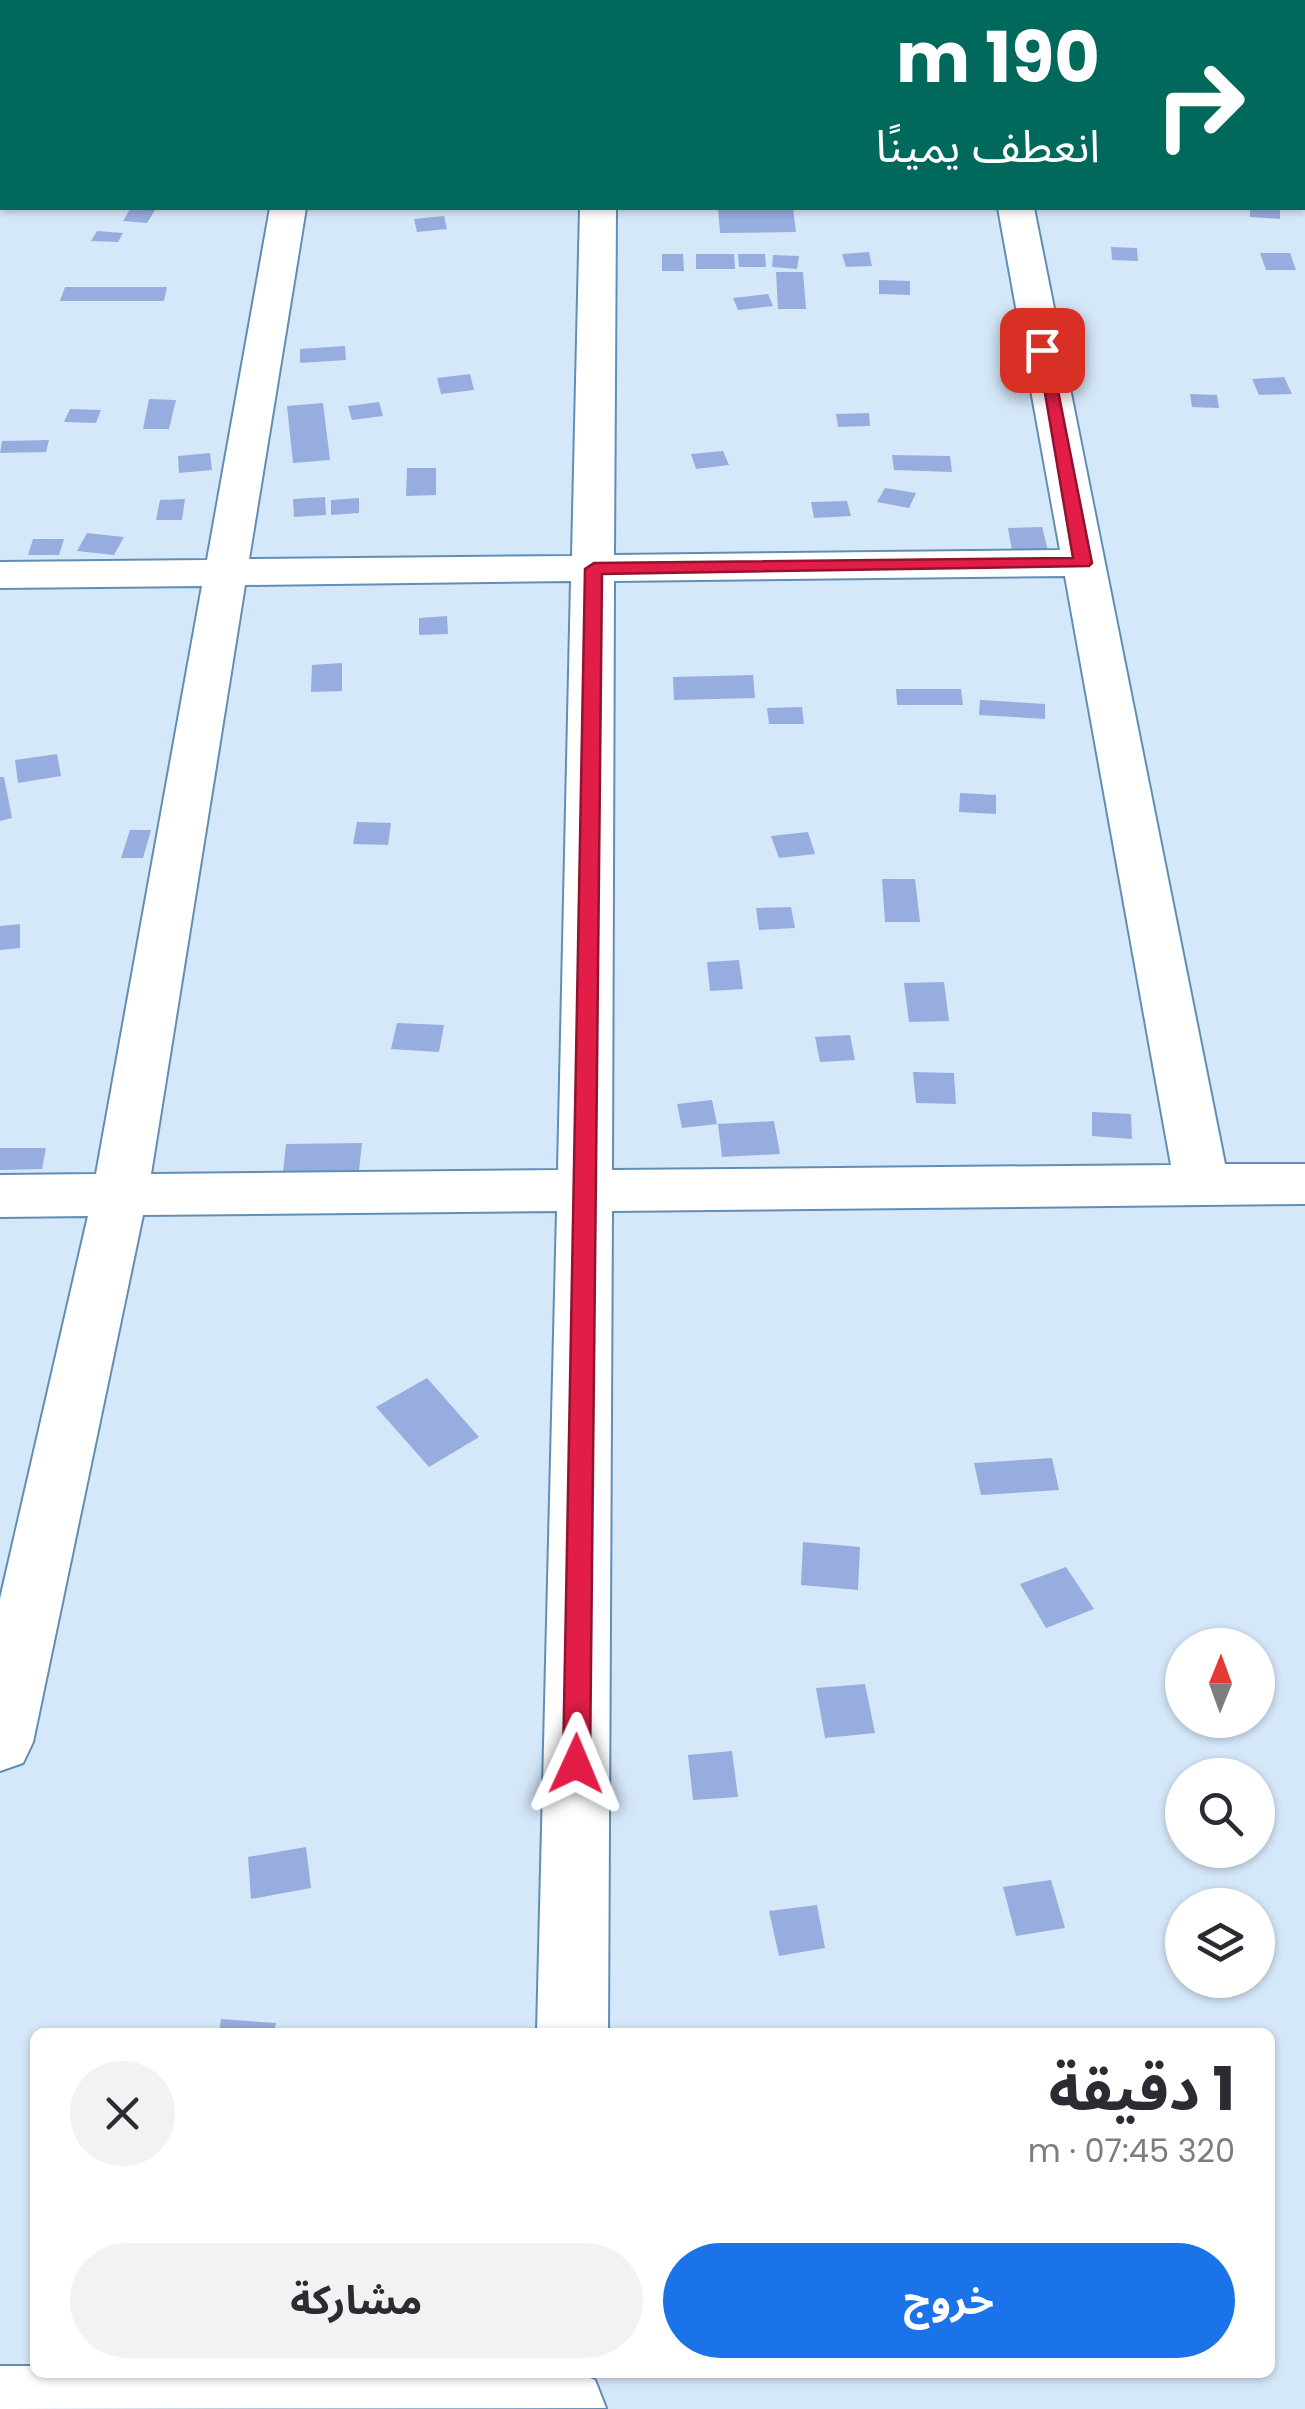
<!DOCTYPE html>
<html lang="ar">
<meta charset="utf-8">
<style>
:root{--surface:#fff;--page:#f2f2f3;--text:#2b2b33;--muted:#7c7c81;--accent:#1a73e8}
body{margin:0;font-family:Poppins,"Noto Sans Arabic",sans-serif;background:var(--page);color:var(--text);direction:rtl;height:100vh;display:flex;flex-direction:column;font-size:38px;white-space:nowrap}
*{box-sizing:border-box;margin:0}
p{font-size:32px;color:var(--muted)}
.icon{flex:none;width:55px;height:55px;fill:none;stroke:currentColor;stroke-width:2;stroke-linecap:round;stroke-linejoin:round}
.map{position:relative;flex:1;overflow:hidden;direction:ltr}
.side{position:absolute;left:30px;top:2028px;width:1245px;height:350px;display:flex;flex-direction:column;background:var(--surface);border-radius:15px;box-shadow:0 2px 8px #0004;direction:rtl}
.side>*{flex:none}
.hud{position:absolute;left:0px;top:0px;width:1305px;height:210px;box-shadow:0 2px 8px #0004;direction:rtl;background:#00695c;color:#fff;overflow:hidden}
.needle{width:65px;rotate:1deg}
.fabs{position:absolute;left:1165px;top:1628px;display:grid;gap:20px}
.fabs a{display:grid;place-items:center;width:110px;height:110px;border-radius:50%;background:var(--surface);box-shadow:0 2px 8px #0004;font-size:50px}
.pin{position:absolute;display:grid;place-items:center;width:85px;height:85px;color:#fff;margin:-42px;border-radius:20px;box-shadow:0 5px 15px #0006}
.me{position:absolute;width:110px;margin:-55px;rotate:1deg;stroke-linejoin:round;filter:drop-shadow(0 0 8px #0008)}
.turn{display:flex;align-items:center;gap:35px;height:210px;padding:0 40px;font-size:45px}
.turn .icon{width:130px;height:130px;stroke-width:2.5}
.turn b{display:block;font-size:70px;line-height:85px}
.round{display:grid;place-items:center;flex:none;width:105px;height:105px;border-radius:52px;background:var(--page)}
.head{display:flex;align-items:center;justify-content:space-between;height:170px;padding:0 40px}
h1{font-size:60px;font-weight:700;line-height:75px}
.button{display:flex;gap:20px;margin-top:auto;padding:20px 40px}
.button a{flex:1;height:115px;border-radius:60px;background:var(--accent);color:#fff;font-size:40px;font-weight:700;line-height:115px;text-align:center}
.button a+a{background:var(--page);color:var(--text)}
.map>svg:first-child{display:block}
</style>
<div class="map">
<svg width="1305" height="2409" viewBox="0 0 1305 2409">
<rect width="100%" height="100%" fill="#d5e8f9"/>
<g fill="#97addf">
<polygon points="718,208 793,208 796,232 720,233"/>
<polygon points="1250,208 1280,208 1280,219 1250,217"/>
<polygon points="130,209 155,210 147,223 123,221"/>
<polygon points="444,216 447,229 417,232 414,219"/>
<polygon points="97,231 123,233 118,242 91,241"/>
<polygon points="1111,247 1137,248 1138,261 1112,260"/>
<polygon points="869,252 872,266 846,267 842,254"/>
<polygon points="1260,253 1290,253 1296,270 1266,270"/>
<polygon points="662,254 683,254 684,271 662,271"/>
<polygon points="696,254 734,254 735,269 696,269"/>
<polygon points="738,254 765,254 766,267 739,267"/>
<polygon points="773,255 799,256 797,269 772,267"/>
<polygon points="776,272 803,272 806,309 778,309"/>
<polygon points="879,280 910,281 910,295 879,294"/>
<polygon points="65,287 167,287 164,301 60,301"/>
<polygon points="768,294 773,306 738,310 733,298"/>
<polygon points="345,346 346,360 300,363 300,349"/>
<polygon points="470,374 474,390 441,394 437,378"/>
<polygon points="1284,377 1292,394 1259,395 1252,379"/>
<polygon points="1190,394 1217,395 1219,408 1192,407"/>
<polygon points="149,399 176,400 169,429 143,429"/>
<polygon points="379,402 383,416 352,420 348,406"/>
<polygon points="323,403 330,460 293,463 287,406"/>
<polygon points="70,409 101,410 96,423 64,422"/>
<polygon points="869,413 870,426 838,427 836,414"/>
<polygon points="49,440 46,452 0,453 2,441"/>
<polygon points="723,451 729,465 696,469 691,454"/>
<polygon points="210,453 212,470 179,473 178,456"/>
<polygon points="892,455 950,456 952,472 894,470"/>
<polygon points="407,468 436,468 436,495 406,496"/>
<polygon points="885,488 916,493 909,508 877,502"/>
<polygon points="325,497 326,515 294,517 293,499"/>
<polygon points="359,498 359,513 331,515 331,500"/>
<polygon points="185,499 182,520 156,520 160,500"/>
<polygon points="847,501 851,516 814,518 811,502"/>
<polygon points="1042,527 1049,555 1013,556 1008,528"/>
<polygon points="87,533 124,537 114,555 77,551"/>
<polygon points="33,539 64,539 59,555 28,555"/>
<polygon points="447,616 448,634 419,635 419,618"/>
<polygon points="342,663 342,691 311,692 312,665"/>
<polygon points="753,675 755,698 674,700 673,677"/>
<polygon points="896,689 961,689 963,705 897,705"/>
<polygon points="980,700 1045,704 1045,719 979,715"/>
<polygon points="802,707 804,724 769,724 767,708"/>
<polygon points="57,754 61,776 18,783 15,760"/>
<polygon points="0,777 4,777 12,818 0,821"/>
<polygon points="960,793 996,795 996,814 959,812"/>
<polygon points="357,822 391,823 388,845 353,844"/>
<polygon points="130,830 151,830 143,858 121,858"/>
<polygon points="808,832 815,854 779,858 771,836"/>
<polygon points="882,879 915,879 920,922 885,922"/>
<polygon points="791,907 795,928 759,930 756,908"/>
<polygon points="20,924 20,948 0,950 0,926"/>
<polygon points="739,960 743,989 710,991 707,962"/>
<polygon points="944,982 949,1021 909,1022 904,983"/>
<polygon points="397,1023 444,1025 439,1052 391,1049"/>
<polygon points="850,1035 855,1060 820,1062 815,1037"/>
<polygon points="913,1072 954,1073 956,1104 916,1103"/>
<polygon points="712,1100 717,1124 682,1128 677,1104"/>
<polygon points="1092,1112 1131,1114 1132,1139 1092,1136"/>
<polygon points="774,1121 780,1154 722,1157 718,1124"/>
<polygon points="362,1143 359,1171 283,1172 286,1144"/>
<polygon points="0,1148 46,1148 42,1169 0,1170"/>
<polygon points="427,1378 479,1437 429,1467 376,1407"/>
<polygon points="1052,1458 1059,1490 981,1495 974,1463"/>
<polygon points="803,1542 860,1547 858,1590 801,1585"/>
<polygon points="1066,1567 1094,1609 1046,1628 1020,1584"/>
<polygon points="865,1684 875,1733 825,1738 816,1688"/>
<polygon points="732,1751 738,1797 693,1800 688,1755"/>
<polygon points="306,1847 311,1888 251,1899 248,1857"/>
<polygon points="1051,1880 1065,1928 1016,1936 1003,1887"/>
<polygon points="817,1905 825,1948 779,1956 769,1911"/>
<polygon points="221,2019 276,2023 274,2032 219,2032"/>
</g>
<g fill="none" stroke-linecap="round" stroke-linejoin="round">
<g stroke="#628eb5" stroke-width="4">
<g id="street">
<rect x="593" y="0" width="32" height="2"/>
<polygon points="963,0 995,0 996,2 964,2"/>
<rect x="1302" y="155" width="3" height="20"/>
<polygon points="2,179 2,207 0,208 0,180"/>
<path d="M270,208H306L249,559L572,556L580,208H616L614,555L1060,550L998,208H1034L1225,1164H1305V1204L612,1211L608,2032H537L557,1211L143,1215L33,1742L23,1763L0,1771V1599L88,1216L0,1217V1175L96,1174L202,586L0,588V562L207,560ZM1065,576L1171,1165L612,1170L614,581ZM571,581L558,1170L151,1174L245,585Z"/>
<polygon points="0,2366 35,2366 35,2372 576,2372 595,2380 606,2408 0,2409"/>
</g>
</g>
<use href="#street" fill="#fff" fill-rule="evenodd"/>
</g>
<polygon fill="#e11d48" stroke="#92132f" stroke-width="2.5" points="1037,346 1050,350 1092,563 1089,566 602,574 590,1764 586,1773 576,1777 567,1773 563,1764 585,569 594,563 1073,558"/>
</svg>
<div class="fabs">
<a><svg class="needle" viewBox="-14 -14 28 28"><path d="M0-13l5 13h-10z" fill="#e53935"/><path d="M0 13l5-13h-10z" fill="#7c7c81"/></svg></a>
<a><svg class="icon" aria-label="search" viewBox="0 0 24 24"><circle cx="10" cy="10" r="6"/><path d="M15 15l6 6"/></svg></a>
<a><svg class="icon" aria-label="layers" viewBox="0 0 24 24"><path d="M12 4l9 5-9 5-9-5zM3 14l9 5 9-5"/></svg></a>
</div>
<div class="pin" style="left:1042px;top:350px;background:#d93025"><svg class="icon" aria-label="arrive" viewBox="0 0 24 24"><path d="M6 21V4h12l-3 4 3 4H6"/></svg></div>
<svg class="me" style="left:576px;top:1764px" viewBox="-20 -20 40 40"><path d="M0-17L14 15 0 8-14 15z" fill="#e11d48" stroke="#fff" stroke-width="4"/></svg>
<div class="hud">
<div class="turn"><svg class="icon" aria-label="right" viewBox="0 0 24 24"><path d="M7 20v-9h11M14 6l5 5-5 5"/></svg><div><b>190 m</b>انعطف يمينًا</div></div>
</div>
<section class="side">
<div class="head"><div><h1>1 دقيقة</h1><p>320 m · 07:45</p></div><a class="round"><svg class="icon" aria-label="close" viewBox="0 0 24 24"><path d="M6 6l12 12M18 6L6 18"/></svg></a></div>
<div class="button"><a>خروج</a><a>مشاركة</a></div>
</section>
</div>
